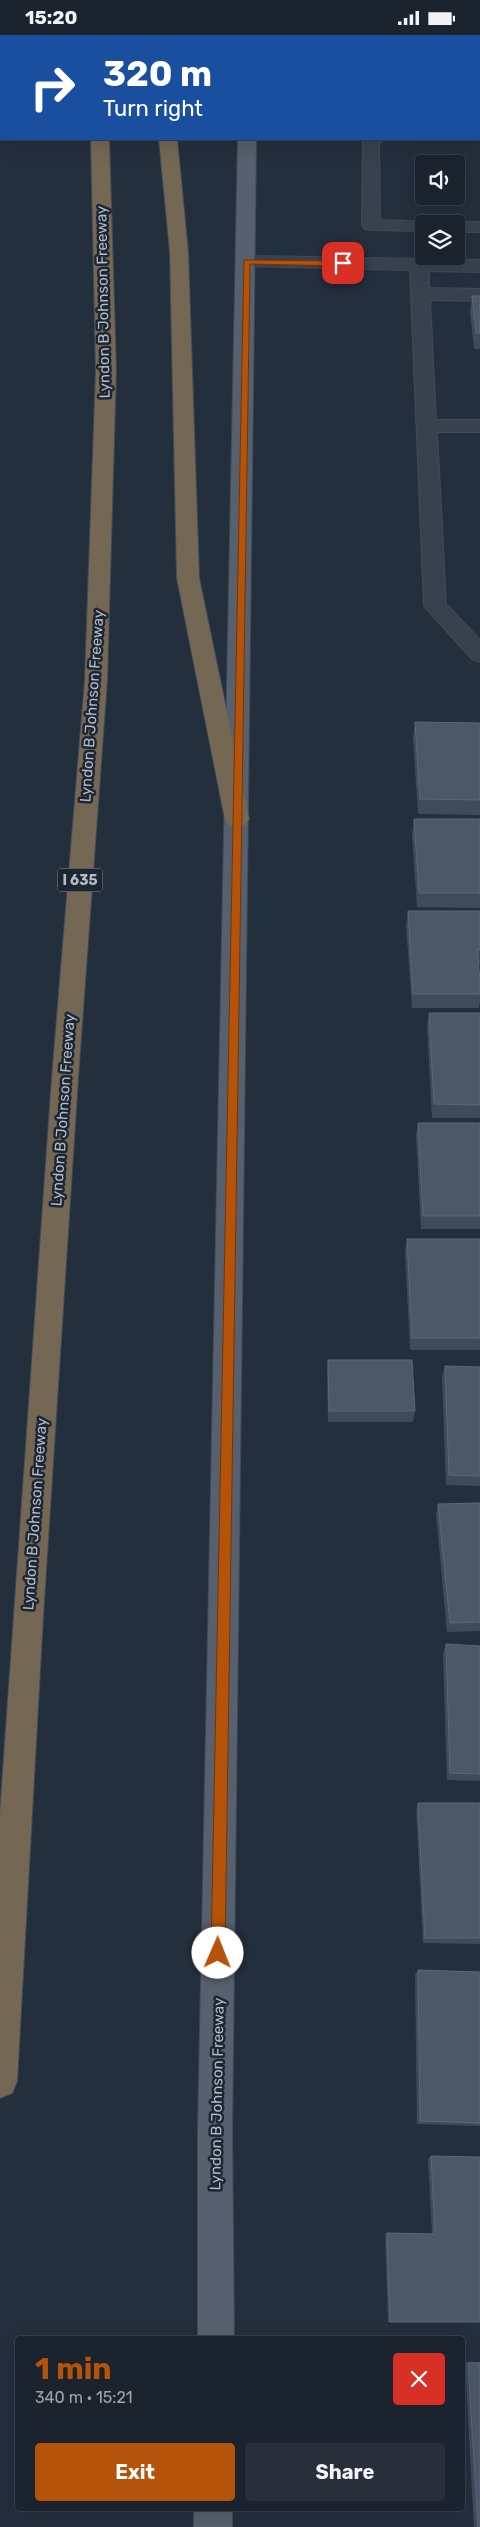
<!DOCTYPE html>
<meta charset="utf-8">
<style>
:root{--surface:#1b232e;--page:#282f3a;--text:#f1f3f6;--muted:#a0a4aa;--line:#39404a;--accent:#b45309}
body{margin:0;font-family:Rubik,sans-serif;background:var(--page);color:var(--text);height:100vh;display:flex;flex-direction:column;font-size:19px;white-space:nowrap}
*{box-sizing:border-box;margin:0}
p{font-size:16px;color:var(--muted)}
.icon{flex:none;width:28px;height:28px;fill:none;stroke:currentColor;stroke-width:2;stroke-linecap:round;stroke-linejoin:round}
.map{position:relative;flex:1;overflow:hidden}
.panel{position:absolute;left:15px;top:2301px;width:450px;height:175px;display:flex;flex-direction:column;background:var(--surface);border-radius:5px;box-shadow:0 5px 20px #0002,0 0 0 1px var(--line)}
.panel>*{flex:none}
.guide{position:absolute;left:0px;top:0px;width:480px;height:105px;box-shadow:0 5px 20px #0002,0 0 0 1px var(--line);background:#1a4fa0;color:#fff;overflow:hidden}
.controls{position:absolute;left:415px;top:120px;display:grid;gap:10px}
.controls a{display:grid;place-items:center;width:50px;height:50px;border-radius:5px;background:var(--surface);box-shadow:0 5px 20px #0002,0 0 0 1px var(--line);font-size:25px}
.pin{position:absolute;display:grid;place-items:center;width:42px;height:42px;color:#fff;margin:-21px;border-radius:10px;box-shadow:0 2px 8px #0006}
.me{position:absolute;width:55px;margin:-28px;rotate:1deg;stroke-linejoin:round;filter:drop-shadow(0 0 4px #0008)}
.turn{display:flex;align-items:center;gap:18px;height:105px;padding:0 20px;font-size:22px}
.turn .icon{width:65px;height:65px;stroke-width:2.5}
.turn b{display:block;font-size:35px;line-height:42px}
.round{display:grid;place-items:center;flex:none;width:52px;height:52px;border-radius:5px;background:var(--page)}
.head{display:flex;align-items:center;justify-content:space-between;height:85px;padding:0 20px}
h1{font-size:30px;font-weight:700;line-height:38px;color:var(--accent)}
.action{display:flex;gap:10px;margin-top:auto;padding:10px 20px}
.action a{flex:1;height:58px;border-radius:5px;background:var(--accent);color:#fff;font-size:20px;font-weight:700;line-height:58px;text-align:center}
.action a+a{background:var(--page);color:var(--text)}
.status{display:flex;justify-content:space-between;align-items:center;height:35px;padding:0 25px;background:var(--surface);direction:ltr}
.status svg{height:14px;fill:currentColor}
.map>svg:first-child{display:block}
</style>
<div class="status"><b>15:20</b><svg viewBox="0 0 49 12"><path d="M0 12V9h3v3zM5 12V6h3v6zM10 12V3h3v9zM15 12V0h3v12zM26 1h20v11H26zM47 4h2v5h-2z"/></svg></div>
<div class="map">
<svg width="480" height="2492" viewBox="0 0 480 2492">
<rect width="100%" height="100%" fill="#242f3e"/>
<g fill="none" stroke-linecap="round" stroke-linejoin="round">
<g stroke="#414a57" stroke-width="2">
<g id="minor">
<polygon points="363,104 384,104 379,109 380,185 430,187 432,189 424,189 424,196 371,195 365,194 362,190"/>
<polygon points="456,187 480,187 480,197 456,197 456,189 449,189"/>
<polygon points="247,221 480,225 480,237 429,236 429,253 480,254 480,266 430,265 436,385 480,385 480,397 437,397 446,569 480,605 480,627 472,624 424,571 410,235 240,231 238,227 240,223"/>
</g>
</g>
<g stroke="#414a57" stroke-width="2">
<g id="major">
<rect x="233" y="0" width="16" height="1"/>
<polygon points="238,104 256,104 232,2097 234,2304 198,2304 198,2097"/>
<rect x="194" y="2474" width="38" height="18"/>
</g>
</g>
<g stroke="#434c59" stroke-width="2">
<g id="highway">
<rect x="86" y="0" width="16" height="1"/>
<rect x="150" y="0" width="16" height="1"/>
<polygon points="91,104 109,104 116,335 107,645 78,1043 43,1581 17,2046 12,2058 0,2063 0,1779 52,1043 85,645 96,335"/>
<polygon points="159,104 177,104 188,217 199,543 249,784 245,790 237,793 229,790 225,784 177,543 170,217"/>
</g>
</g>
<use href="#minor" fill="#38414e" fill-rule="evenodd"/>
<use href="#major" fill="#56606e" fill-rule="evenodd"/>
<use href="#highway" fill="#746855" fill-rule="evenodd"/>
</g>
<g fill="#3f4b5c">
<polygon points="354,0 480,0 480,75 479,75 479,1 354,1"/>
<polygon points="472,261 480,261 480,314 474,314 470,277"/>
<polygon points="415,687 480,688 480,780 418,779 413,703"/>
<polygon points="414,784 480,784 480,873 417,872 412,799"/>
<polygon points="408,876 480,876 480,930 479,930 480,946 480,965 479,973 412,973 406,891"/>
<polygon points="429,978 480,978 480,1083 432,1083 427,992"/>
<polygon points="418,1088 480,1088 480,1194 421,1194 416,1101"/>
<polygon points="407,1204 480,1204 480,1315 410,1315 405,1216"/>
<polygon points="328,1325 415,1376 413,1387 328,1387 327,1336"/>
<polygon points="445,1331 480,1332 480,1451 446,1450 442,1342"/>
<polygon points="480,1468 480,1596 447,1597 436,1479 438,1469"/>
<polygon points="446,1609 480,1611 480,1746 447,1745 443,1618"/>
<polygon points="418,1768 480,1768 480,1909 423,1908 416,1775"/>
<polygon points="418,1935 480,1937 480,2091 417,2089 415,1940"/>
<polygon points="431,2121 480,2287 388,2287 385,2199 387,2198 432,2199 428,2124"/>
<polygon points="465,2327 480,2327 480,2492 474,2492"/>
</g>
<g fill="#4b5868" stroke="#5c6777">
<polygon points="355,0 480,0 480,55 479,55 479,1 355,1"/>
<polygon points="472,261 480,261 480,298 476,298"/>
<polygon points="415,687 480,688 480,765 420,764"/>
<polygon points="414,784 480,784 480,858 419,858"/>
<polygon points="408,876 480,876 480,915 477,915 480,946 480,959 413,959"/>
<polygon points="429,978 480,978 480,1070 434,1069"/>
<polygon points="418,1088 480,1088 480,1181 423,1181"/>
<polygon points="407,1204 480,1204 480,1303 412,1303"/>
<polygon points="328,1325 412,1325 415,1376 329,1376"/>
<polygon points="445,1331 480,1332 480,1441 449,1440"/>
<polygon points="480,1468 480,1587 450,1588 438,1469"/>
<polygon points="446,1609 480,1611 480,1739 450,1738"/>
<polygon points="418,1768 480,1768 480,1903 425,1903"/>
<polygon points="418,1935 480,1937 480,2088 420,2086"/>
<polygon points="431,2121 480,2122 480,2287 390,2287 387,2198 435,2199"/>
<polygon points="468,2328 480,2328 480,2492 478,2492"/>
</g>
<polygon fill="#b45309" stroke="#753606" points="244,225 343,226 346,228 343,231 250,229 225,1918 223,1923 218,1925 213,1923 211,1918"/>
<g text-anchor="middle" dominant-baseline="central" stroke-width="5" stroke-linejoin="round" paint-order="stroke">
<rect fill="#1d2633" stroke="#878f9c" stroke-width="1" x="57.5" y="833.5" width="45" height="23" rx="4"/>
<g font-size="14" font-weight="bold" fill="#b4bcc9">
<text x="80" y="845">I 635</text>
</g>
<g font-size="15" fill="#b4bcc9" stroke="#1d2633">
<text transform="translate(103 267) rotate(-91)">Lyndon B Johnson Freeway</text>
<text transform="translate(92 671) rotate(-86)">Lyndon B Johnson Freeway</text>
<text transform="translate(63 1075) rotate(-86)">Lyndon B Johnson Freeway</text>
<text transform="translate(35 1479) rotate(-86)">Lyndon B Johnson Freeway</text>
<text transform="translate(217 2059) rotate(-89)">Lyndon B Johnson Freeway</text>
</g>
</g>
</svg>
<div class="controls">
<a><svg class="icon" aria-label="sound" viewBox="0 0 24 24"><path d="M4 9h4l5-4v14l-5-4H4zM17 9q2 3 0 6"/></svg></a>
<a><svg class="icon" aria-label="layers" viewBox="0 0 24 24"><path d="M12 4l9 5-9 5-9-5zM3 14l9 5 9-5"/></svg></a>
</div>
<div class="pin" style="left:343px;top:228px;background:#d93025"><svg class="icon" aria-label="arrive" viewBox="0 0 24 24"><path d="M6 21V4h12l-3 4 3 4H6"/></svg></div>
<svg class="me" style="left:218px;top:1918px" viewBox="-20 -20 40 40"><circle r="19" fill="#fff"/><path d="M0-13L10 11 0 6-10 11z" fill="#b45309"/></svg>
<div class="guide">
<div class="turn"><svg class="icon" aria-label="right" viewBox="0 0 24 24"><path d="M7 20v-9h11M14 6l5 5-5 5"/></svg><div><b>320 m</b>Turn right</div></div>
</div>
<section class="panel">
<div class="head"><div><h1>1 min</h1><p>340 m · 15:21</p></div><a class="round" style="background:#d93025;color:#fff"><svg class="icon" aria-label="close" viewBox="0 0 24 24"><path d="M6 6l12 12M18 6L6 18"/></svg></a></div>
<div class="action"><a>Exit</a><a>Share</a></div>
</section>
</div>
